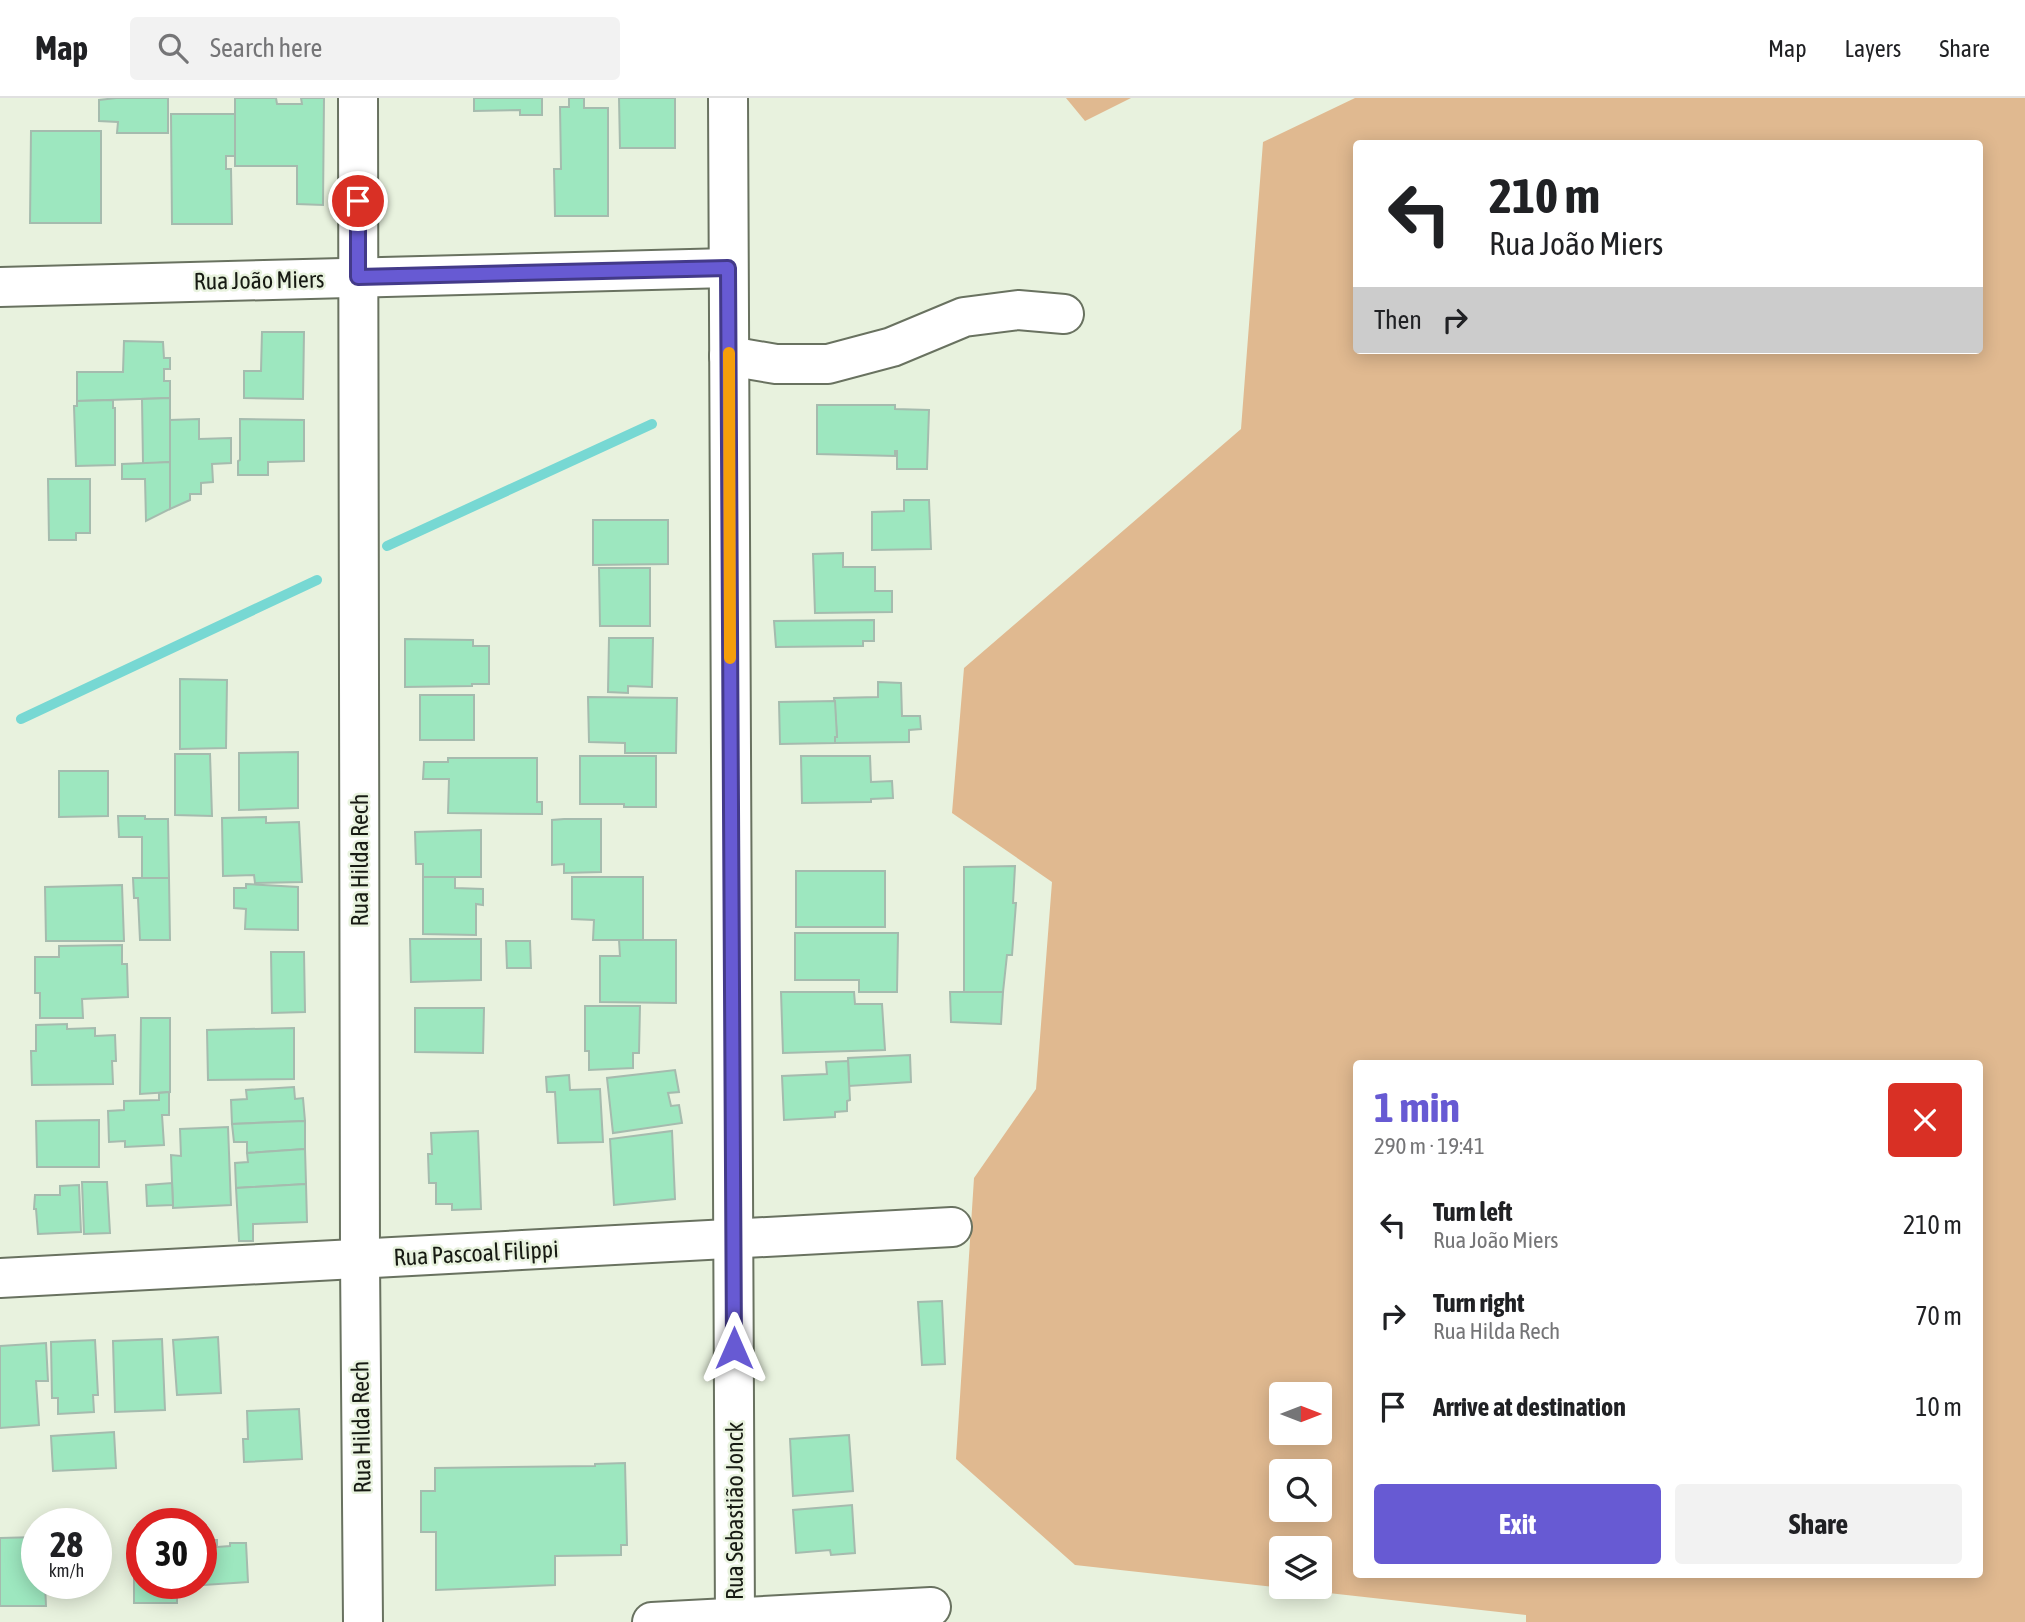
<!DOCTYPE html>
<meta charset="utf-8">
<style>
:root{--surface:#fff;--page:#f2f2f2;--text:#202124;--muted:#757577;--line:#e0e0e0;--accent:#675ad3}
body{margin:0;font-family:"Asap Condensed",sans-serif;background:var(--page);color:var(--text);height:100vh;display:flex;flex-direction:column;font-size:26px;white-space:nowrap}
*{box-sizing:border-box;margin:0}
p{font-size:23px;color:var(--muted)}
.icon{flex:none;width:38px;height:38px;fill:none;stroke:currentColor;stroke-width:2;stroke-linecap:round;stroke-linejoin:round}
.map{position:relative;flex:1;overflow:hidden}
.details{position:absolute;left:1353px;top:962px;width:630px;height:518px;display:flex;flex-direction:column;background:var(--surface);border-radius:7px;box-shadow:0 4px 18px #0003}
.details>*{flex:none}
.hud{position:absolute;left:1353px;top:42px;width:630px;height:214px;border-radius:7px;box-shadow:0 4px 18px #0003;background:#fff;color:var(--text);overflow:hidden}
.needle{width:46px;rotate:90deg}
.fabs{position:absolute;left:1269px;top:1284px;display:grid;gap:14px}
.fabs a{display:grid;place-items:center;width:63px;height:63px;border-radius:7px;background:var(--surface);box-shadow:0 4px 18px #0003;font-size:35px}
.speed{position:absolute;left:21px;top:1410px;display:flex;gap:14px;font-size:35px;font-weight:700;text-align:center}
.speed>*{display:grid;place-content:center;width:91px;height:91px;border-radius:50%;background:var(--surface);box-shadow:0 4px 18px #0003;line-height:1}
.speed small{font-size:18px;font-weight:400}
.speed .limit{border:10px solid #d22;background:#fff;color:#111}
.pin{position:absolute;display:grid;place-items:center;width:60px;height:60px;color:#fff;margin:-30px;border:4px solid #fff;border-radius:50%;box-shadow:0 2px 7px #0007}
.me{position:absolute;width:77px;margin:-38px;rotate:0deg;stroke-linejoin:round;filter:drop-shadow(0 0 5px #0008)}
.turn{display:flex;align-items:center;gap:24px;height:147px;padding:0 21px;font-size:32px}
.turn .icon{width:91px;height:91px;stroke-width:2.5}
.turn b{display:block;font-size:49px;line-height:60px}
.then{display:flex;align-items:center;height:66px;padding:0 21px;background:#0003;gap:14px;font-size:26px}
.round{display:grid;place-items:center;flex:none;width:74px;height:74px;border-radius:7px;background:var(--page)}
.head{display:flex;align-items:center;justify-content:space-between;height:119px;padding:0 21px}
h1{font-size:42px;font-weight:700;line-height:52px;color:var(--accent)}
.button{display:flex;gap:14px;margin-top:auto;padding:14px 21px}
.button a{flex:1;height:80px;border-radius:7px;background:var(--accent);color:#fff;font-size:28px;font-weight:700;line-height:80px;text-align:center}
.button a+a{background:var(--page);color:var(--text)}
ul{padding:0;list-style:none}
li{display:flex;align-items:center;gap:21px;height:91px;padding:0 21px}
li div{flex:1}
li b{display:block;font-size:26px}
li em{font-style:normal}
header{display:flex;align-items:center;gap:42px;box-sizing:border-box;height:98px;padding:0 35px;background:var(--surface);border-bottom:2px solid var(--line)}
header strong{font-size:33px}
nav{display:flex;gap:38px;margin-inline-start:auto;font-size:24px}
.search{width:490px;height:63px;background:var(--page);display:flex;align-items:center;gap:18px;box-sizing:border-box;padding:0 24px;border-radius:7px;color:var(--muted);font-size:26px}
.map>svg:first-child{display:block}
</style>
<header>
<strong>Map</strong>
<div class="search"><svg class="icon" aria-label="search" viewBox="0 0 24 24"><circle cx="10" cy="10" r="6"/><path d="M15 15l6 6"/></svg>Search here</div>
<nav><a>Map</a><a>Layers</a><a>Share</a></nav>
</header>
<div class="map">
<svg width="2025" height="1524" viewBox="0 0 2025 1524">
<rect width="100%" height="100%" fill="#e8f2de"/>
<g fill="#e0b990" fill-rule="evenodd">
<polygon points="1066,0 1131,0 1085,23"/>
<path d="M1355,0H2025V1524H1526V1517L1075,1467L956,1361L974,1080L1036,991L1052,784L952,715L964,570L1241,331L1263,44ZM1356,46H1979V252H1356ZM1356,966H1979V1477H1356ZM1281,1297H1320V1335H1281ZM1281,1374H1320V1412H1281ZM1281,1451H1320V1489H1281Z"/>
</g>
<g fill="none" stroke-linecap="round" stroke-linejoin="round">
<g stroke="#77d8d3" stroke-width="10">
<polyline points="387,448 652,326"/>
<polyline points="21,621 317,482"/>
</g>
</g>
<g fill="#9de7bf" stroke="#a5bbae" stroke-width="2">
<polygon points="116,0 168,0 168,35 117,35 118,24 99,23 99,2"/>
<polygon points="235,0 276,0 277,6 302,6 301,0 324,0 323,107 297,106 297,68 235,68"/>
<polygon points="474,0 542,0 542,17 520,17 520,12 474,13"/>
<polygon points="569,0 584,0 584,10 608,10 608,118 555,118 554,71 561,71 560,9 569,9"/>
<polygon points="619,0 675,0 675,50 620,50"/>
<polygon points="171,16 235,16 235,58 226,58 226,71 231,71 232,126 172,126"/>
<polygon points="31,33 101,33 101,125 30,125"/>
<polygon points="262,234 304,234 303,301 244,300 244,273 261,273"/>
<polygon points="124,243 163,244 164,260 170,260 170,271 164,271 164,283 170,283 170,300 77,303 77,274 123,274"/>
<polygon points="170,300 170,364 143,366 142,301"/>
<polygon points="113,302 113,310 115,310 115,367 76,368 74,308 77,308 77,303"/>
<polygon points="817,307 895,307 895,311 929,312 927,371 897,371 897,353 895,353 895,358 817,356"/>
<polygon points="199,321 199,341 231,340 231,365 212,366 213,384 201,385 201,396 190,396 190,402 170,411 170,322"/>
<polygon points="240,321 304,322 304,363 268,364 268,377 238,377 238,363 240,362"/>
<polygon points="170,364 170,411 146,423 145,381 122,381 122,366"/>
<polygon points="48,381 90,381 90,435 76,435 76,442 49,442"/>
<polygon points="904,402 929,402 931,451 872,452 872,414 904,413"/>
<polygon points="593,422 668,422 668,466 593,467"/>
<polygon points="843,455 843,469 875,469 875,493 892,493 892,514 815,515 813,456"/>
<polygon points="599,470 650,470 650,528 600,528"/>
<polygon points="874,522 874,543 863,543 863,548 776,549 774,523"/>
<polygon points="609,540 653,540 652,589 628,588 628,595 608,594"/>
<polygon points="405,541 473,542 473,548 489,548 489,586 472,586 472,588 405,589"/>
<polygon points="180,581 227,582 226,650 180,651"/>
<polygon points="878,584 901,585 902,618 920,618 921,631 909,632 909,644 835,645 835,639 837,639 834,600 878,599"/>
<rect x="420" y="597" width="54" height="45"/>
<polygon points="588,599 677,600 676,655 625,655 625,645 589,644"/>
<polygon points="835,603 837,639 835,639 835,645 780,646 779,604"/>
<polygon points="298,654 298,710 239,712 239,655"/>
<polygon points="175,656 210,656 212,718 175,717"/>
<polygon points="580,658 656,658 656,709 624,709 624,706 580,706"/>
<polygon points="801,658 870,658 871,684 892,683 893,700 871,701 871,704 802,705"/>
<polygon points="448,660 537,660 537,704 542,704 542,716 448,715 449,681 423,681 424,664 448,664"/>
<polygon points="59,673 108,673 108,718 59,719"/>
<polygon points="118,718 145,718 145,721 168,721 169,780 142,780 142,739 119,739"/>
<polygon points="266,719 266,725 299,724 302,784 255,785 254,777 223,778 222,720"/>
<polygon points="564,721 601,721 601,774 564,775 564,766 552,767 552,722"/>
<polygon points="481,732 481,779 423,779 423,766 416,766 415,734"/>
<polygon points="1015,768 1013,805 1016,805 1012,857 1007,857 1003,894 964,894 964,769"/>
<rect x="796" y="773" width="89" height="56"/>
<polygon points="423,779 455,779 455,790 483,791 483,807 476,806 476,837 423,836"/>
<polygon points="572,779 643,779 643,842 593,842 594,822 572,821"/>
<polygon points="133,780 169,780 170,842 140,842 138,800 134,800"/>
<polygon points="246,786 298,789 298,832 245,831 246,811 234,810 234,790 246,790"/>
<polygon points="122,787 124,843 46,843 45,789"/>
<polygon points="795,835 898,835 897,894 859,894 859,882 795,882"/>
<polygon points="410,841 481,841 481,882 411,884"/>
<polygon points="619,842 676,842 676,905 600,904 600,858 620,858"/>
<polygon points="506,843 530,843 531,870 507,870"/>
<polygon points="122,847 122,866 127,866 128,899 82,901 83,920 40,920 40,895 35,895 35,859 59,859 59,848"/>
<polygon points="271,854 304,854 305,914 272,915"/>
<polygon points="781,894 854,894 855,906 882,906 885,952 783,955"/>
<polygon points="950,894 1003,894 1001,926 951,924"/>
<polygon points="585,908 640,908 639,955 633,955 633,970 589,972 589,953 585,953"/>
<polygon points="415,910 484,910 483,955 415,954"/>
<polygon points="141,920 170,920 170,994 140,996"/>
<polygon points="67,926 67,931 95,930 95,938 115,937 116,963 112,963 113,986 32,987 31,953 36,953 36,927"/>
<polygon points="294,930 294,981 208,982 207,932"/>
<polygon points="910,957 911,984 849,988 848,960"/>
<polygon points="848,963 850,1002 847,1003 847,1013 835,1014 835,1019 784,1022 782,978 827,976 826,964"/>
<polygon points="675,972 679,994 668,995 671,1008 679,1007 682,1025 613,1035 607,980"/>
<polygon points="569,977 570,992 600,991 603,1044 558,1045 555,994 547,994 546,979"/>
<polygon points="294,989 295,1001 303,1000 305,1023 232,1026 231,1002 247,1001 246,992"/>
<polygon points="169,994 169,1017 162,1017 164,1047 125,1049 125,1043 109,1044 108,1013 124,1012 124,1003 159,1002 159,995"/>
<polygon points="99,1022 99,1069 37,1069 36,1023"/>
<polygon points="305,1023 305,1051 247,1055 247,1044 234,1044 232,1026"/>
<polygon points="228,1029 231,1107 173,1110 171,1057 181,1058 180,1031"/>
<polygon points="478,1033 481,1111 452,1112 452,1106 436,1106 436,1085 429,1085 428,1056 432,1056 431,1035"/>
<polygon points="672,1033 675,1101 614,1107 610,1041"/>
<polygon points="305,1051 306,1086 236,1090 235,1065 248,1064 247,1055"/>
<polygon points="82,1084 107,1084 110,1135 84,1136"/>
<polygon points="172,1085 173,1107 147,1108 146,1087"/>
<polygon points="306,1086 307,1124 253,1126 253,1143 239,1143 236,1090"/>
<polygon points="79,1087 81,1134 38,1136 36,1111 34,1111 35,1097 60,1097 60,1088"/>
<polygon points="942,1203 945,1266 922,1267 918,1204"/>
<polygon points="218,1239 221,1295 177,1297 173,1242"/>
<polygon points="162,1241 165,1312 115,1314 113,1243"/>
<polygon points="95,1242 98,1297 93,1297 94,1314 58,1316 58,1300 52,1300 51,1244"/>
<polygon points="46,1245 48,1283 36,1283 39,1327 0,1330 0,1248"/>
<polygon points="299,1311 302,1361 244,1364 243,1341 248,1341 247,1313"/>
<polygon points="114,1334 116,1370 53,1373 51,1338"/>
<polygon points="849,1337 853,1393 793,1398 790,1341"/>
<polygon points="625,1365 627,1447 621,1447 621,1457 555,1458 555,1487 436,1492 436,1434 421,1434 421,1393 435,1393 435,1370 595,1368 595,1366"/>
<polygon points="852,1407 855,1455 831,1457 830,1452 796,1455 793,1412"/>
<polygon points="201,1438 205,1438 206,1442 217,1442 217,1449 230,1448 230,1445 246,1445 248,1484 204,1487 204,1479 201,1479"/>
<polygon points="37,1439 37,1486 45,1486 46,1508 0,1508 0,1440"/>
<polygon points="134,1444 142,1444 142,1486 177,1486 177,1505 134,1505"/>
</g>
<g fill="none" stroke-linecap="round" stroke-linejoin="round">
<g stroke="#697260" stroke-width="42">
<g id="minor">
<polyline points="358,0 360,1162 363,1524"/>
<polyline points="728,0 735,1524"/>
<polyline points="0,189 728,170"/>
<polyline points="729,258 776,266 828,266 892,249 964,219 1018,212 1064,216"/>
<polyline points="0,1180 952,1129"/>
<polyline points="652,1524 931,1509"/>
</g>
</g>
<use href="#minor" stroke="#fff" stroke-width="38"/>
</g>
<g fill="none" stroke-linecap="round" stroke-linejoin="round">
<g stroke="#433a89" stroke-width="18">
<polyline id="route" points="358,103 358,179 728,170 734,1250"/>
</g>
<use href="#route" stroke="#675ad3" stroke-width="12"/>
<polyline stroke="#f59e0b" stroke-width="12" points="729,255 730,560"/>
</g>
<g text-anchor="middle" dominant-baseline="central" stroke-width="5" stroke-linejoin="round" paint-order="stroke">
<g font-size="24" fill="#171a13" stroke="#e8f2de">
<text transform="translate(259 182) rotate(-1)">Rua João Miers</text>
<text transform="translate(359 762) rotate(-90)">Rua Hilda Rech</text>
<text transform="translate(476 1155) rotate(-3)">Rua Pascoal Filippi</text>
<text transform="translate(361 1329) rotate(-91)">Rua Hilda Rech</text>
<text transform="translate(734 1413) rotate(-90)">Rua Sebastião Jonck</text>
</g>
</g>
</svg>
<div class="fabs">
<a><svg class="needle" viewBox="-14 -14 28 28"><path d="M0-13l5 13h-10z" fill="#e53935"/><path d="M0 13l5-13h-10z" fill="#757577"/></svg></a>
<a><svg class="icon" aria-label="search" viewBox="0 0 24 24"><circle cx="10" cy="10" r="6"/><path d="M15 15l6 6"/></svg></a>
<a><svg class="icon" aria-label="layers" viewBox="0 0 24 24"><path d="M12 4l9 5-9 5-9-5zM3 14l9 5 9-5"/></svg></a>
</div>
<div class="speed"><div>28<small>km/h</small></div><div class="limit">30</div></div>
<div class="pin" style="left:358px;top:103px;background:#d93025"><svg class="icon" aria-label="arrive" viewBox="0 0 24 24"><path d="M6 21V4h12l-3 4 3 4H6"/></svg></div>
<svg class="me" style="left:734px;top:1250px" viewBox="-20 -20 40 40"><path d="M0-17L14 15 0 8-14 15z" fill="#675ad3" stroke="#fff" stroke-width="4"/></svg>
<div class="hud">
<div class="turn"><svg class="icon" aria-label="left" viewBox="0 0 24 24"><path d="M17 20v-9H6M10 6l-5 5 5 5"/></svg><div><b>210 m</b>Rua João Miers</div></div>
<div class="then">Then<svg class="icon" aria-label="right" viewBox="0 0 24 24"><path d="M7 20v-9h11M14 6l5 5-5 5"/></svg></div>
</div>
<section class="details">
<div class="head"><div><h1>1 min</h1><p>290 m · 19:41</p></div><a class="round" style="background:#d93025;color:#fff"><svg class="icon" aria-label="close" viewBox="0 0 24 24"><path d="M6 6l12 12M18 6L6 18"/></svg></a></div>
<ul>
<li><svg class="icon" aria-label="left" viewBox="0 0 24 24"><path d="M17 20v-9H6M10 6l-5 5 5 5"/></svg><div><b>Turn left</b><p>Rua João Miers</p></div><em>210 m</em></li>
<li><svg class="icon" aria-label="right" viewBox="0 0 24 24"><path d="M7 20v-9h11M14 6l5 5-5 5"/></svg><div><b>Turn right</b><p>Rua Hilda Rech</p></div><em>70 m</em></li>
<li><svg class="icon" aria-label="arrive" viewBox="0 0 24 24"><path d="M6 21V4h12l-3 4 3 4H6"/></svg><div><b>Arrive at destination</b></div><em>10 m</em></li>
</ul>
<div class="button"><a>Exit</a><a>Share</a></div>
</section>
</div>
